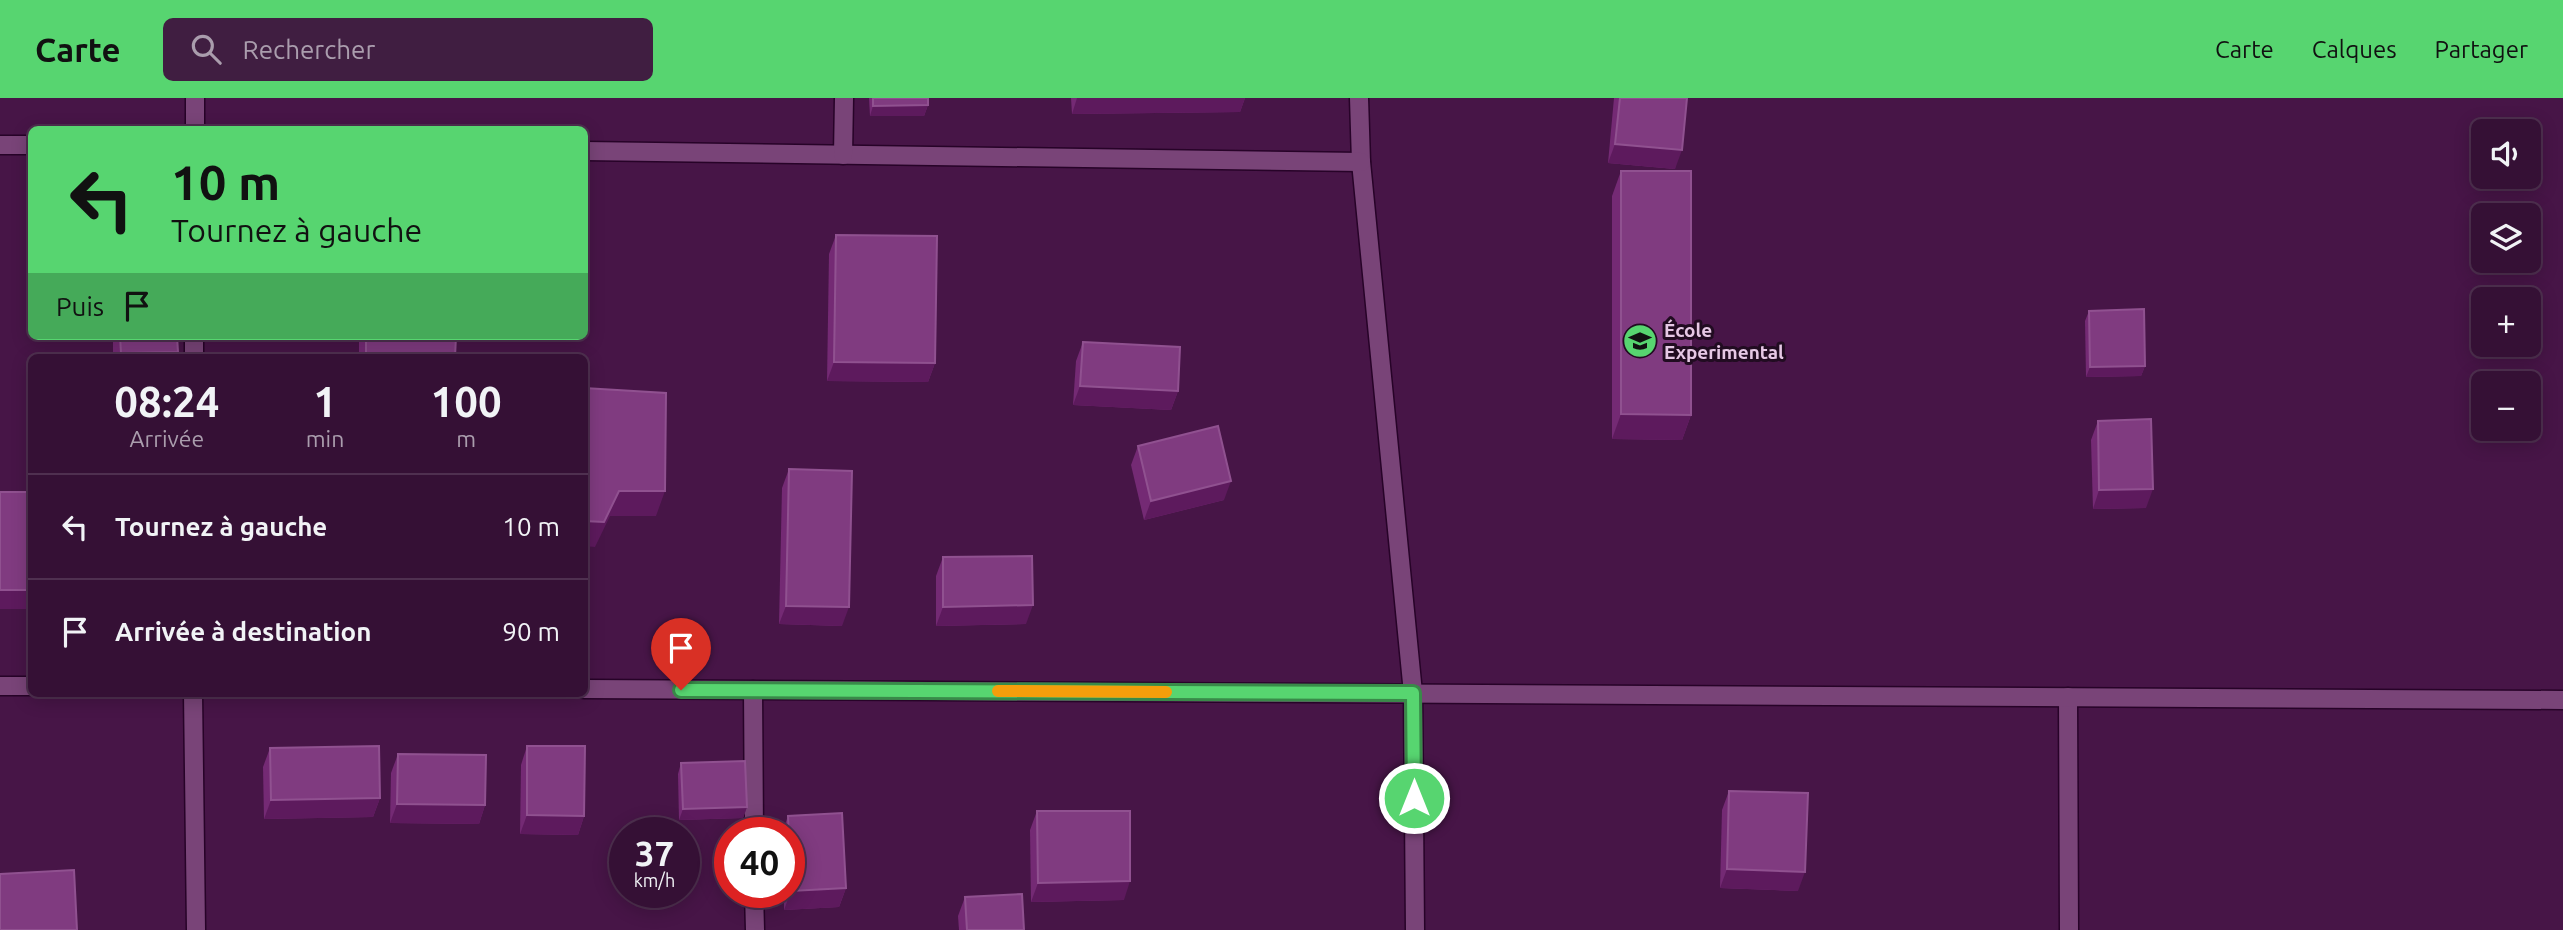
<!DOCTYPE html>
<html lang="fr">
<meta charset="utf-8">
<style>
:root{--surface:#351035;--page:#401e41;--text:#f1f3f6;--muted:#aa9dad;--line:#4f3050;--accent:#57d570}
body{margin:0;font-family:Ubuntu,sans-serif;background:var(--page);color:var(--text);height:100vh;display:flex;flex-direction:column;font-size:26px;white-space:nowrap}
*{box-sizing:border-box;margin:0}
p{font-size:23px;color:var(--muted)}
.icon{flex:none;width:38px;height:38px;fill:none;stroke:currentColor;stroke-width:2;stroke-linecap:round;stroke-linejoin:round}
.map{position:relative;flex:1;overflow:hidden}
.side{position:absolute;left:28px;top:256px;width:560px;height:343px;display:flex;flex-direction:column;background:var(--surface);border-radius:10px;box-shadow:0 4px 18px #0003,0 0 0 2px var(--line)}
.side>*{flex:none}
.top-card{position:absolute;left:28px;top:28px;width:560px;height:214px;border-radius:10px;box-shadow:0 4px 18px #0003,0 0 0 2px var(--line);background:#57d570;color:#111;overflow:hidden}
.fabs{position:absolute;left:2471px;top:21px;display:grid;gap:14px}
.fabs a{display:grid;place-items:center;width:70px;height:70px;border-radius:10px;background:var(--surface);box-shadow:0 4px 18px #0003,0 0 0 2px var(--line);font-size:35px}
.speed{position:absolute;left:609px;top:719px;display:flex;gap:14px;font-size:35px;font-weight:700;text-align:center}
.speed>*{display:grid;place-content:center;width:91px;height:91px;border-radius:50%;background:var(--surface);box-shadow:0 4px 18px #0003,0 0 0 2px var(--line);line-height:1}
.speed small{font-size:18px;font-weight:400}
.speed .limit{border:10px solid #d22;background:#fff;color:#111}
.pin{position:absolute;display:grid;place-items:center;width:60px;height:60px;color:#fff;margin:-72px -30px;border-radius:50% 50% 50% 0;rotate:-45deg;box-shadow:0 0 7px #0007}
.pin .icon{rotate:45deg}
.me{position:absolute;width:77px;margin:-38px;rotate:0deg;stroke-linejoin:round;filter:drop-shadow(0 0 5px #0008)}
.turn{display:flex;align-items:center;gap:24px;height:147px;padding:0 28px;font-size:32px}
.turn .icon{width:91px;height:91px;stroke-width:2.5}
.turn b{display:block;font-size:49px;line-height:60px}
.then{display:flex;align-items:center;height:66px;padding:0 28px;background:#0003;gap:14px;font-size:26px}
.eta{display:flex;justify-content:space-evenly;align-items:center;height:119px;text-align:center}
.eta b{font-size:42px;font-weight:700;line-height:49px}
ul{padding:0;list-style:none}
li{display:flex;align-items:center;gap:21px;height:105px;padding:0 28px;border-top:2px solid var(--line)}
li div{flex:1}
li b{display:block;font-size:26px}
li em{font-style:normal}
header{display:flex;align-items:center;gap:42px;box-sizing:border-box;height:98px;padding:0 35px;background:var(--accent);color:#111}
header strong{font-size:33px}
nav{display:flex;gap:38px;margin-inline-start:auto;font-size:24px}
.search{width:490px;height:63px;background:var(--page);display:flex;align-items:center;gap:18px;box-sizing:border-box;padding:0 24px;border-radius:10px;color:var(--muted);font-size:26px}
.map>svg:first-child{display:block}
</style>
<header>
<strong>Carte</strong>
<div class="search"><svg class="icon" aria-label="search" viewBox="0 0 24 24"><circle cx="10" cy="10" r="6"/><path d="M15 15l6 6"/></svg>Rechercher</div>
<nav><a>Carte</a><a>Calques</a><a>Partager</a></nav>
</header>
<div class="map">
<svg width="2563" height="832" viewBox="0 0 2563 832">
<rect width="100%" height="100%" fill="#471547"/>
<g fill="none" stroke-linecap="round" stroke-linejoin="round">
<g stroke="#270328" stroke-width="21">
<g id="minor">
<polyline points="1359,0 1361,64 1413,595"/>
<polyline points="195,32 195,0"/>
<polyline points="0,47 32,47"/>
<polyline points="584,53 1361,64"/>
<polyline points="843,57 844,0"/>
<polyline points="194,259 194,238"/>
<polyline points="753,592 754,735"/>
<polyline points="193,595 196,832"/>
<polyline points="2068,599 2069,832"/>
<polyline points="754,794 755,832"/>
</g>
</g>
<g stroke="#270328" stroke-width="21">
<g id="tertiary">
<polyline points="0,588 32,588"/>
<polyline points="584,591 2563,602"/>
<polyline points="1413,595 1415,832"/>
</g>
</g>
<use href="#minor" stroke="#794478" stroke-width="18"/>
<use href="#tertiary" stroke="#794478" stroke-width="18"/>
</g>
<g fill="#742a74">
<polygon points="869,0 928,0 928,7 924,18 870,18"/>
<polygon points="1071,0 1245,0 1240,14 1072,16"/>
<polygon points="1614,0 1687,0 1675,71 1608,65"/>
<polygon points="1621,73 1691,317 1682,342 1612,341 1612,98"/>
<polygon points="836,137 935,265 928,284 827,283 829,156"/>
<polygon points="2089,213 2145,268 2141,278 2086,279 2085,223"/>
<polygon points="113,238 177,238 178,254 176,259 113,259"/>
<polygon points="359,238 456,238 455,259 359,259"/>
<polygon points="1083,244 1178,293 1171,312 1073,307 1076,263"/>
<polygon points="2098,323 2146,410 2093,411 2091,342"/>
<polygon points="1138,348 1224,402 1144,422 1131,367"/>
<polygon points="789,371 842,528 779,526 782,390"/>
<polygon points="943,459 1026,526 936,528 936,478"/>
<polygon points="527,648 584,718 578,737 520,736 521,667"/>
<polygon points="270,650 380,700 373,719 264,721 263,669"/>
<polygon points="398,656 485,707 479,726 390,725 391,675"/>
<polygon points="681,665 747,709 743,720 679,722 678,676"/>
<polygon points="1729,693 1798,793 1720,790 1722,712"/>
<polygon points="1037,713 1124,802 1031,804 1030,732"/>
<polygon points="788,718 846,790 839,809 784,812 784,794 789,794 789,735 782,735"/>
<polygon points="965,799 1024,832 959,832 958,818"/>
</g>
<g fill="#5d1a5d">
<polygon points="1077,0 1245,0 1240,14 1072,16"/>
<polygon points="928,7 924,18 870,18 873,8"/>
<polygon points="1615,46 1682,52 1675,71 1608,65"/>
<polygon points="178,254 176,259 120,259 121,255"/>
<polygon points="834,264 935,265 928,284 827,283"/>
<polygon points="2145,268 2141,278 2086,279 2090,269"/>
<polygon points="1080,288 1178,293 1171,312 1073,307"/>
<polygon points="1621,316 1691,317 1682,342 1612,341"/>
<polygon points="1231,383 1224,402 1144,422 1151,403"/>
<polygon points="2153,391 2146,410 2093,411 2099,392"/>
<polygon points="619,393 665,393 656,418 610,418 595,449 584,448 584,423"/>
<rect x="0" y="492" width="32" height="19"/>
<polygon points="1033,507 1026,526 936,528 943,509"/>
<polygon points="786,508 849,509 842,528 779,526"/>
<polygon points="380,700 373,719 264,721 271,702"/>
<polygon points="397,706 485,707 479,726 390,725"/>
<polygon points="747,709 743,720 679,722 683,711"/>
<polygon points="527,717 584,718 578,737 520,736"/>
<polygon points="1727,771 1805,774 1798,793 1720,790"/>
<polygon points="1130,783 1124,802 1031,804 1038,785"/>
<polygon points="846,790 839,809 784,812 791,793"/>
</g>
<g fill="#803b80" stroke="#905190" stroke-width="2">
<polygon points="873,0 928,0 928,7 873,8"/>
<polygon points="1620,0 1687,0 1682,52 1615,46"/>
<polygon points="1621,73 1691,73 1691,317 1621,316"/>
<polygon points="836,137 937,138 935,265 834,264"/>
<polygon points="2144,211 2145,268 2090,269 2089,213"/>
<polygon points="120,238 177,238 178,254 121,255"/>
<polygon points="366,238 456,238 455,259 366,259"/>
<polygon points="1083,244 1180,249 1178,293 1080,288"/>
<polygon points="584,290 666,295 665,393 619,393 604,424 584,423"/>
<polygon points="2151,321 2153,391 2099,392 2098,323"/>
<polygon points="1218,328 1231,383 1151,403 1138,348"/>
<polygon points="789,371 852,373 849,509 786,508"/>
<rect x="0" y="394" width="32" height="98"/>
<polygon points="1032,458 1033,507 943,509 943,459"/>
<polygon points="379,648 380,700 271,702 270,650"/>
<polygon points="527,648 585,648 584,718 527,717"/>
<polygon points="398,656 486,657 485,707 397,706"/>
<polygon points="745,663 747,709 683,711 681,665"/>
<polygon points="1729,693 1808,695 1805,774 1727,771"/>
<polygon points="1037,713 1130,713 1130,783 1038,785"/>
<polygon points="842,715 846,790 791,793 788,718"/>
<polygon points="74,772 77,832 0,832 0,776"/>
<polygon points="1022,796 1024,832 967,832 965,799"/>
</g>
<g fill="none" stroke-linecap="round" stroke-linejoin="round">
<g stroke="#398a49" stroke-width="18">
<polyline id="route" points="681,592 1413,595 1414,700"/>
</g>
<use href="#route" stroke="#57d570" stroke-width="12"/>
<polyline stroke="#f59e0b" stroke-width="12" points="998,593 1166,594"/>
</g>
<defs>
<g id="school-disc" transform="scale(1.75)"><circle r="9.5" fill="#57d570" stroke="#210c21"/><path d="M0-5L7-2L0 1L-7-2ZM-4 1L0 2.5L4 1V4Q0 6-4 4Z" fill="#111"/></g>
</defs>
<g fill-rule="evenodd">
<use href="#school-disc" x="1640" y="243"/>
</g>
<g text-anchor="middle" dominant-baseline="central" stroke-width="6" stroke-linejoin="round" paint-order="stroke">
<g font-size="19" font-weight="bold" fill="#e6c8e5" stroke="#210c21" text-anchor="start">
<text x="1664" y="232">École<tspan x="1664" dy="22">Experimental</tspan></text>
</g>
</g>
</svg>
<div class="fabs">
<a><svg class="icon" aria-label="sound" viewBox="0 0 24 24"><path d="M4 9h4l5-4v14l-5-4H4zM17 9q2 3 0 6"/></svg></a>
<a><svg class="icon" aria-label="layers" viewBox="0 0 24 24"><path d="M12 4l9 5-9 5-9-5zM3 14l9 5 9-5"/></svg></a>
<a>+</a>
<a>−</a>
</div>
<div class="speed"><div>37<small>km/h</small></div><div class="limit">40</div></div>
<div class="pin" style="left:681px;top:592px;background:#d93025"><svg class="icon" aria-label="arrive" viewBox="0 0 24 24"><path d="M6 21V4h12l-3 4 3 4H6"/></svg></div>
<svg class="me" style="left:1414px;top:700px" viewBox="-20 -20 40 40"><circle r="17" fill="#57d570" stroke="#fff" stroke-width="3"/><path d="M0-11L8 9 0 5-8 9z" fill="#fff"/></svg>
<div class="top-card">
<div class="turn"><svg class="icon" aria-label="left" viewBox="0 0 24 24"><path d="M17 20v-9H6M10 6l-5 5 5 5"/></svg><div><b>10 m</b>Tournez à gauche</div></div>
<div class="then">Puis<svg class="icon" aria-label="arrive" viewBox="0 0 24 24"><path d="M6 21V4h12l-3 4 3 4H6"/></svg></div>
</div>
<section class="side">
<div class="eta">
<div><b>08:24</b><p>Arrivée</p></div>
<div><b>1</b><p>min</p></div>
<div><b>100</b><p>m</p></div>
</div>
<ul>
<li><svg class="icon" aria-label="left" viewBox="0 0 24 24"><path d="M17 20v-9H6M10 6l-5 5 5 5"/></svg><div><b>Tournez à gauche</b></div><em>10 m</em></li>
<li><svg class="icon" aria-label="arrive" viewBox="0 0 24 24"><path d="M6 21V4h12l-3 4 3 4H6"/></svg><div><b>Arrivée à destination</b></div><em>90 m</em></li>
</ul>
</section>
</div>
